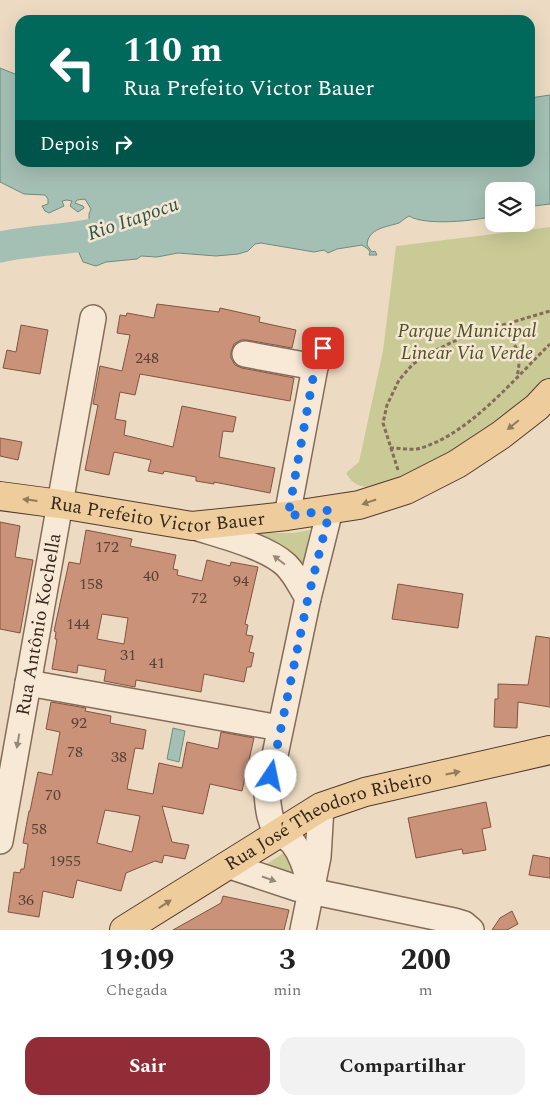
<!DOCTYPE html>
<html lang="pt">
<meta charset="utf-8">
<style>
:root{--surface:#fff;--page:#f2f2f2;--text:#222;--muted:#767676;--accent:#922c37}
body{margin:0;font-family:Spectral,serif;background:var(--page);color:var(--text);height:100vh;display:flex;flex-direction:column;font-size:19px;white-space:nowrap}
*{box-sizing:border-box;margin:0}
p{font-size:16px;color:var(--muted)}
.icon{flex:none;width:28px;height:28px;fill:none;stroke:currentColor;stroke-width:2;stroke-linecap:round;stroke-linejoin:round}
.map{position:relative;height:930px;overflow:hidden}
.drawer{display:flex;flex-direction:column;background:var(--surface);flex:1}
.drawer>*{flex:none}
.hud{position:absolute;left:15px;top:15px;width:520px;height:152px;border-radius:15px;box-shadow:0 5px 20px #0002;background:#00695c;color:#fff;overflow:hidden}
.controls{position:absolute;left:485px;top:182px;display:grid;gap:10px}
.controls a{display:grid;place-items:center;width:50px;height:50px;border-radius:10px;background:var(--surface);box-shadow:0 5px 20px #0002;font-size:25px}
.pin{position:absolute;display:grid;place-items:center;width:42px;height:42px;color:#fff;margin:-21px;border-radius:10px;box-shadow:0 2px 8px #0006}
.me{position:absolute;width:55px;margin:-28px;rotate:11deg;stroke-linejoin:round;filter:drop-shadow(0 0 4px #0008)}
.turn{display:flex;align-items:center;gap:18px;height:105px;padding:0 25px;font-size:22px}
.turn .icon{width:65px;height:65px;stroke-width:2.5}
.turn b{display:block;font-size:35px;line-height:42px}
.then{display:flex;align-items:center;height:48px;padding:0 25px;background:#0003;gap:10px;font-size:19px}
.eta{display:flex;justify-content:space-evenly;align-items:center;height:85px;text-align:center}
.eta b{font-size:30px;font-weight:700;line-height:35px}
.button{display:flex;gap:10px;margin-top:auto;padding:10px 25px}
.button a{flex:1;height:58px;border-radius:15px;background:var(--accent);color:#fff;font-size:20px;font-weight:700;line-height:58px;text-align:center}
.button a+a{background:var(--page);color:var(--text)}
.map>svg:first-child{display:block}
</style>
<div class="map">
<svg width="550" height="930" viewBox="0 0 550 930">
<rect width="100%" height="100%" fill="#ecdbc2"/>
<g fill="#c9ca96">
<path d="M550,227V379L532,396L453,453L376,487C363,488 353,486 346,473L359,462L383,351L396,246Z"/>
<polygon points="310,530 303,564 252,533 293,533"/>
<polygon points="293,847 294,870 286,876 259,869"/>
</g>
<g fill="#a4bfb4" stroke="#6c8c81">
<path d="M0,68L20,76V162H530V98L550,95V204L526,207V191H494V216C475,221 425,226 409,216C405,218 402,221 399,223C387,227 368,228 367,245L372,252L375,251L377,255H369L370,252L368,249L362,245L337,249L328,253L324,250L314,252L261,243L255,244L248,251L238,254L216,256L178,253L157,257L141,256L137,259L106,262L96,266L83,262L77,248L89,229V214L91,209L85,199L77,200L75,203L83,206L84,208L78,212L70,206L72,201L67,200L62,201L64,206L49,213L45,211L42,206L48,204V199L45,195L24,194L0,182Z"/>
<polygon points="173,728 185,731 179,762 167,759"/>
</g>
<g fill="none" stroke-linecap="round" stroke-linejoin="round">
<path stroke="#a4bfb4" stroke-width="31" d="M0,247C41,238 84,241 124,225"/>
</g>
<g fill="#c99279" stroke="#835441" fill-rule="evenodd">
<polygon points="157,304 219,312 220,308 260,317 259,322 296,330 292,348 247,340 241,340 234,344 231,352 231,358 235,365 242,368 294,378 290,401 140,374 135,395 120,392 115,419 126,421 124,435 173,447 182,406 236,417 233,432 223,431 219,457 275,468 270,493 214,482 214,484 196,481 196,477 164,471 163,474 148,471 151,460 114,452 109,475 85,470 98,405 93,404 100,366 122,371 130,335 117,333 120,315 126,316 127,313 154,318"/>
<polygon points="21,325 48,330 40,374 3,368 7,350 16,352"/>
<polygon points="0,438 22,442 18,460 0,456"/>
<polygon points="0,522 20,526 15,557 33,560 20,633 0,629"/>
<path d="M86,530L132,539L130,546L176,555L173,569L178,570L177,575L202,581L207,560L230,566L231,562L258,567L245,624L248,625L246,635L253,636L249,652L254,653L251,667H247L244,682L204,674L201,692L136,680L135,687L104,681L106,670L78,665L77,673L52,669L57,639H55L56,632L54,631L69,562L80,564ZM102,614L128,618L124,644L97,639Z"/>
<polygon points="398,584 463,594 458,628 392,619"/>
<polygon points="536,636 550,638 550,707 518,702 517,728 494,727 495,699 498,699 498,684 528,685"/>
<path d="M51,702L86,708L85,711L111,716L110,723L146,730L143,749L135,748L127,789L153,794L159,763L182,768L187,742L218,749L221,732L254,738L242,791L210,784L203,814L162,806L172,842L189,845L185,859L164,855L162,863L155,861L126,873L121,891L77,880L73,898L43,891L39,917L8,912L14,872L20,873L21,869H24L28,844L23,843L29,811H30L38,772L52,775L60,732L46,729ZM105,810L140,816L132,852L97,843Z"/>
<polygon points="486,802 491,827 482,829 486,850 463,854 462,849 416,858 408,818"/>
<polygon points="533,855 550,858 550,878 529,875"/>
<polygon points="223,896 289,910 284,930 173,930 221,903"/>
<polygon points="512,911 518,924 507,930 492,930 500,918"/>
</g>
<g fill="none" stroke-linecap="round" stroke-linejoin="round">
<g stroke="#856c5a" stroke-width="28">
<g id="minor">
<polyline points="245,354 315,367"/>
<polyline points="287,516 315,367 323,347"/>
<path d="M192,526C219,535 266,546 286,565C296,575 301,587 308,598"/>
<polyline points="28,683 280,728"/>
<path id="s1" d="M0,841L93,318"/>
<polyline points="227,865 296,888 454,921 464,924 471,930"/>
<path d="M312,891C307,875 304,857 293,843C289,838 284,837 280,834C269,825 268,806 267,793L308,598L330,510"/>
<polyline points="303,930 318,857 321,807"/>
</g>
</g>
<g stroke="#533b2e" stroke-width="30">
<g id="major">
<path id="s2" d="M0,496L60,504L192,526L287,516L359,505L406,490L457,464L501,435L537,407L550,393"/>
<path id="s3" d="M124,930L321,807L365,792L550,750"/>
</g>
</g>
<g stroke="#856c5a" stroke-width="3" stroke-dasharray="4 2.5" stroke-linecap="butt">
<path d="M496,327C515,341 523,352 517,376"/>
<path d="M390,448C399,448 409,450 417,449C467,437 515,378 550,344"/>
<polyline points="398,470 383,423 387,405 399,380 413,364 432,352 465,336 550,311"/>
</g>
<use href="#minor" stroke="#f7e9d5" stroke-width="25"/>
<use href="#major" stroke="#eecc9b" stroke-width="28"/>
</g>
<defs><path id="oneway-solid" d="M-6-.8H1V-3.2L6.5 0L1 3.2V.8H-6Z" transform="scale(1.25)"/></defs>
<g fill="#927a5c">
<use href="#oneway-solid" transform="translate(513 425) rotate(141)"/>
<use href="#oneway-solid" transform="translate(30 500) rotate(-173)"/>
<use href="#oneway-solid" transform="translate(369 502) rotate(161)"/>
<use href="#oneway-solid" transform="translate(453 773) rotate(-12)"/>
<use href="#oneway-solid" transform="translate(165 904) rotate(-33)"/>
</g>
<g fill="#96887a">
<use href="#oneway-solid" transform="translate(279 560) rotate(-143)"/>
<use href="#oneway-solid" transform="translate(18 741) rotate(100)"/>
<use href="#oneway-solid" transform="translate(269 879) rotate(19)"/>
</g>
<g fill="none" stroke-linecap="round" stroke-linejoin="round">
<polyline stroke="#1a73e8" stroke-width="9" stroke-dasharray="0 16.2" points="271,776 308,598 330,510 288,516 315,367 323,348"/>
</g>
<g text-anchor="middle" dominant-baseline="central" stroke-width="5" stroke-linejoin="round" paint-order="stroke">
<g font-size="16" fill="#5a4235">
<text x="147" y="358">248</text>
<text x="107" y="547">172</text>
<text x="151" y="576">40</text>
<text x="241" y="581">94</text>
<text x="91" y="584">158</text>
<text x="199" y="598">72</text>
<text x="78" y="624">144</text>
<text x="128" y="655">31</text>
<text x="157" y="663">41</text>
<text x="79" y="723">92</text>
<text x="75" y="752">78</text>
<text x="119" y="757">38</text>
<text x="53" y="795">70</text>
<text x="39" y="829">58</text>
<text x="65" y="861">1955</text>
<text x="26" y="900">36</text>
</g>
<g font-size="19" font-style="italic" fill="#4b5125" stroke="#f4e6d1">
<text x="467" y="331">Parque Municipal<tspan x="467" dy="22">Linear Via Verde</tspan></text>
</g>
<g font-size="19" fill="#35271e" stroke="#f4e6d1">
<text stroke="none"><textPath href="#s2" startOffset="159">Rua Prefeito Victor Bauer</textPath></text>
<text stroke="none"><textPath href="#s1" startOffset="220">Rua Antônio Kochella</textPath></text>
<text stroke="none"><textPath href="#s3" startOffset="234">Rua José Theodoro Ribeiro</textPath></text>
</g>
<g font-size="20" font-style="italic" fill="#2d554e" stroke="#f4e6d1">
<text transform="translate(133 219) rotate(-19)">Rio Itapocu</text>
</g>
</g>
</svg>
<div class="controls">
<a><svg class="icon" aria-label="layers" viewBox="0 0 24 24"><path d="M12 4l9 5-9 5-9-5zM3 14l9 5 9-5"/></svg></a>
</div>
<div class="pin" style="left:323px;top:348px;background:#d93025"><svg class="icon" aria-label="arrive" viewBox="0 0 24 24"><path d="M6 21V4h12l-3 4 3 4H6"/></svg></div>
<svg class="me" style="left:271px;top:776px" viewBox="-20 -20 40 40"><circle r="19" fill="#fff"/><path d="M0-13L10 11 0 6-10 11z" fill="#1a73e8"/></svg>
<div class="hud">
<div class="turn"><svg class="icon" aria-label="left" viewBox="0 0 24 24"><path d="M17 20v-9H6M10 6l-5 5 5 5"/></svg><div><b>110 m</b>Rua Prefeito Victor Bauer</div></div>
<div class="then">Depois<svg class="icon" aria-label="right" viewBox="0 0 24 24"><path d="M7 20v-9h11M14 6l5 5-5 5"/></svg></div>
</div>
</div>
<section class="drawer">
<div class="eta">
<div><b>19:09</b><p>Chegada</p></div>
<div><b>3</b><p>min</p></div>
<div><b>200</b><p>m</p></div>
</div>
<div class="button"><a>Sair</a><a>Compartilhar</a></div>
</section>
